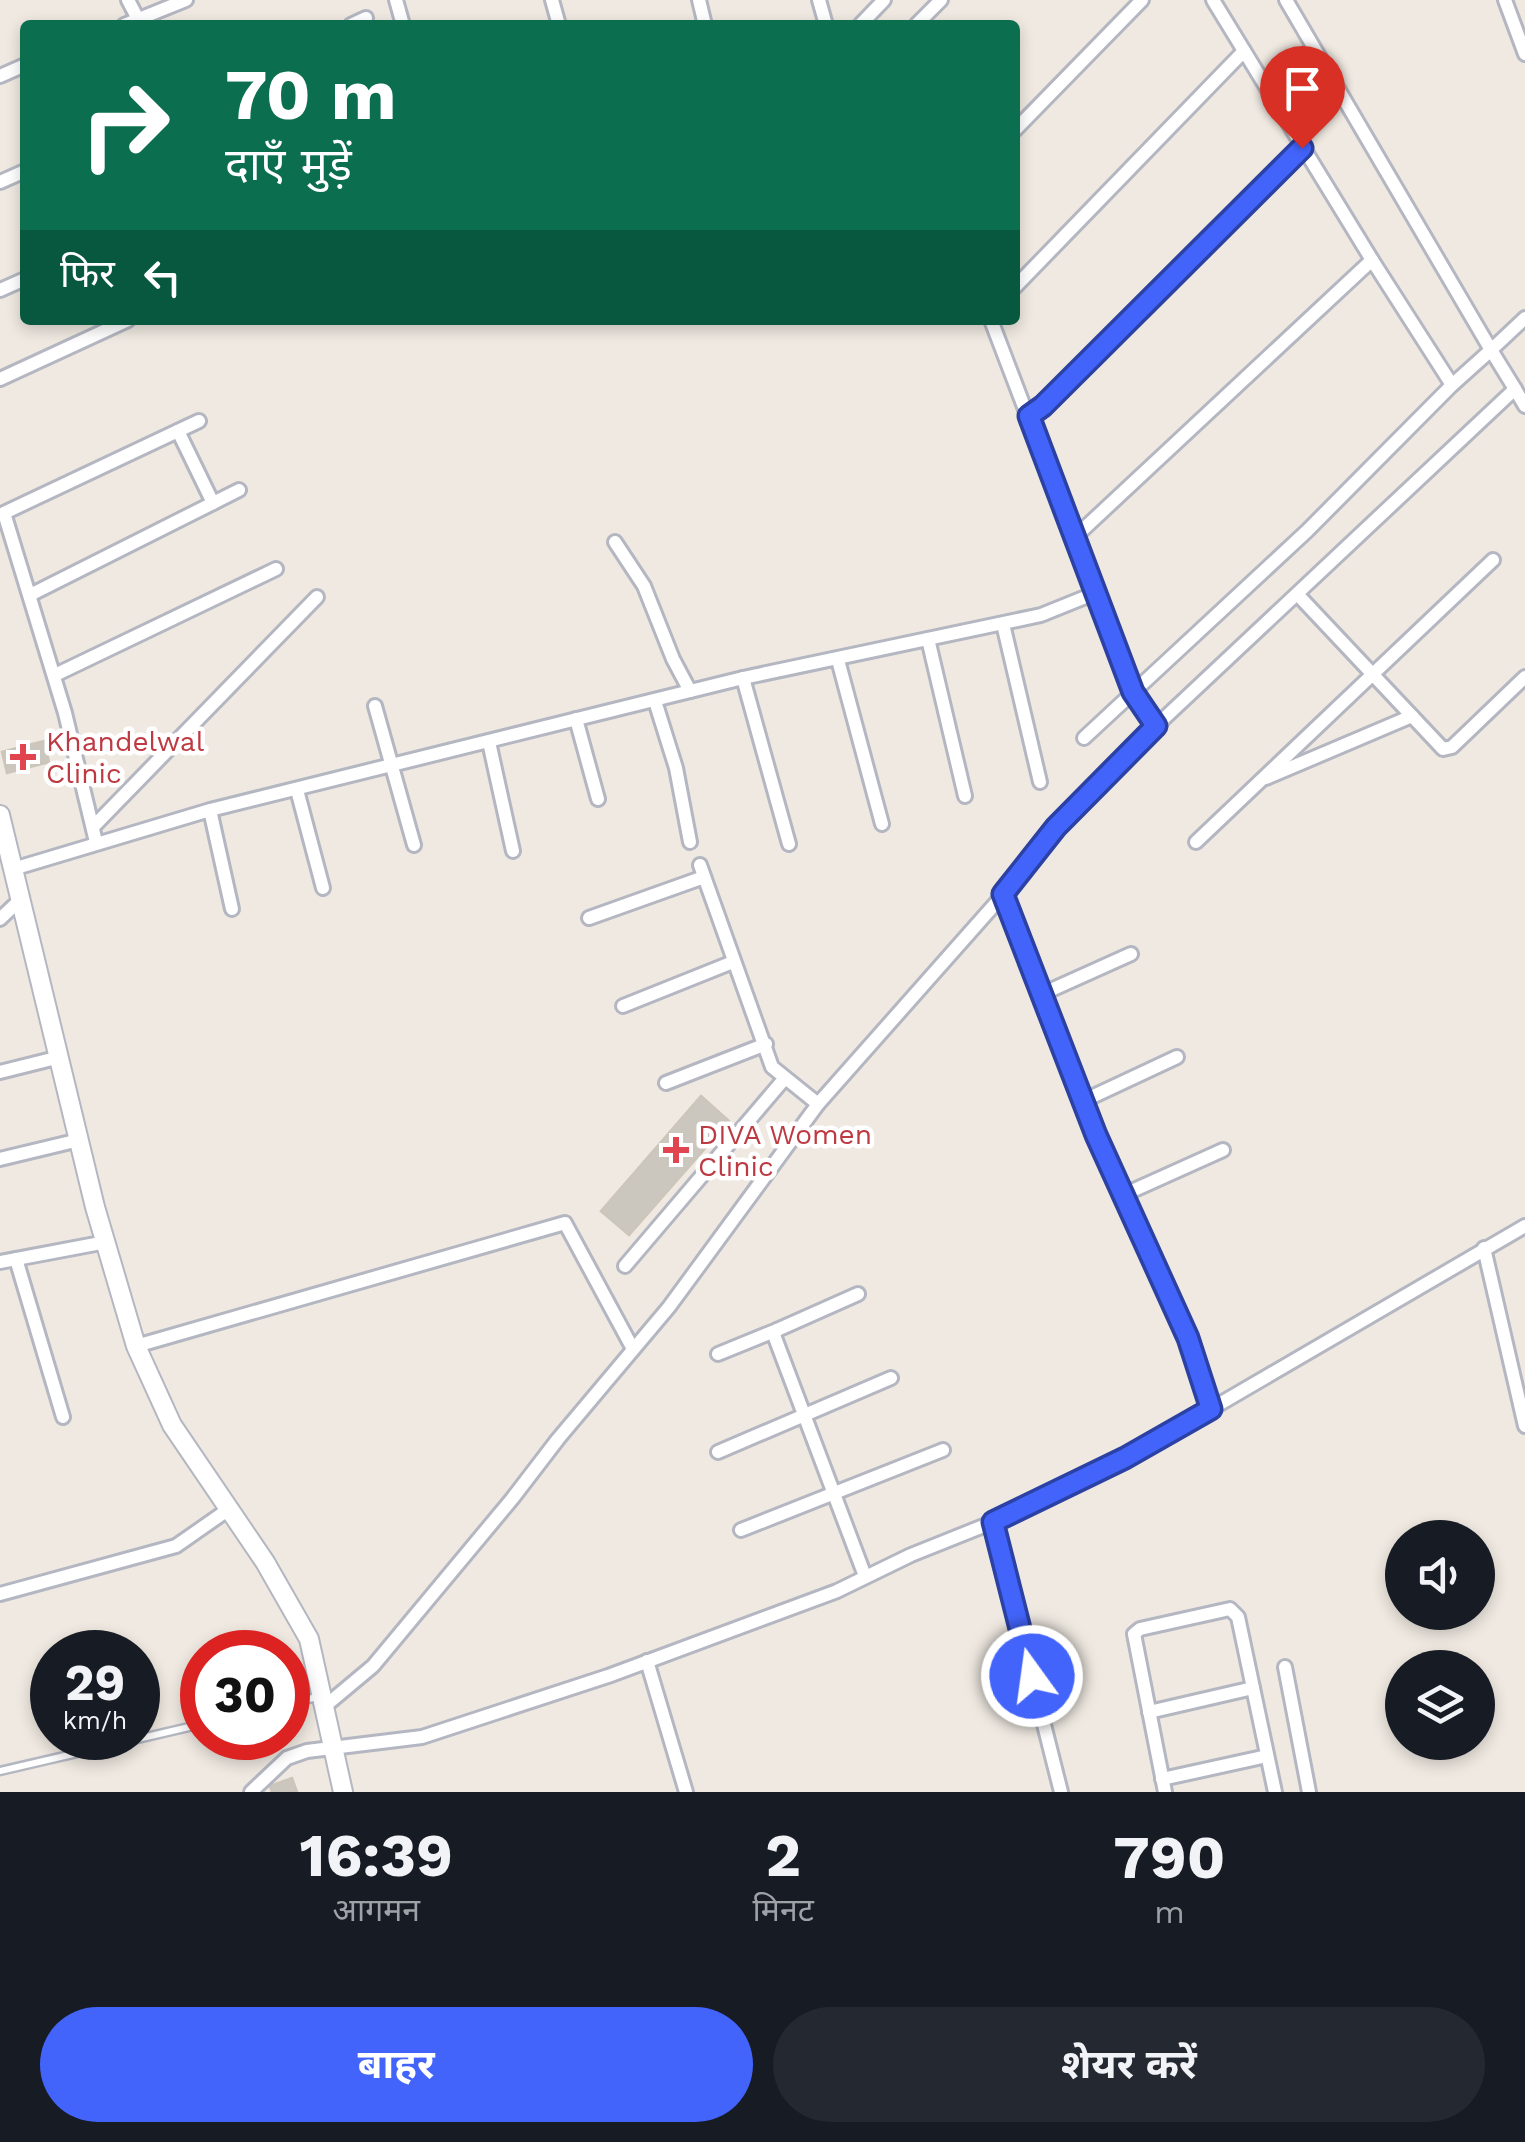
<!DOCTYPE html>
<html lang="hi">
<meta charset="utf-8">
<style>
:root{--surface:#171b24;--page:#242831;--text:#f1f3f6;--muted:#9ea1a6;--accent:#4264fb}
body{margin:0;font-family:"Work Sans","Noto Sans Devanagari",sans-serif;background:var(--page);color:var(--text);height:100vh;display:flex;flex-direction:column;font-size:38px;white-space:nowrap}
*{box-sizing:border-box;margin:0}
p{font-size:32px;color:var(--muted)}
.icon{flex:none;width:55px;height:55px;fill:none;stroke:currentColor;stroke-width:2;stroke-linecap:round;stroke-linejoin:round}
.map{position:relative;height:1792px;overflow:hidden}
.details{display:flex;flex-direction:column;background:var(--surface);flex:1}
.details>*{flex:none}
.guide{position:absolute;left:20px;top:20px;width:1000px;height:305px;border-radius:10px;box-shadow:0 5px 15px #0003;background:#0b6e4f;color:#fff;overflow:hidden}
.controls{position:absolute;left:1385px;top:1520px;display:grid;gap:20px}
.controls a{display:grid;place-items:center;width:110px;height:110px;border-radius:50%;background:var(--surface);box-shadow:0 5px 15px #0003;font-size:50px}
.speed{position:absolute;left:30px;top:1630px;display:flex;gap:20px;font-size:50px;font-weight:700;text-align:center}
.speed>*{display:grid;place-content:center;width:130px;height:130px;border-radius:50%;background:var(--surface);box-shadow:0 5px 15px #0003;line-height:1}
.speed small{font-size:25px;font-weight:400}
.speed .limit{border:15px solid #d22;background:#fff;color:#111}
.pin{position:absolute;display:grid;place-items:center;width:85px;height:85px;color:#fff;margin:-102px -42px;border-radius:50% 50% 50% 0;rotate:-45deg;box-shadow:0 0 10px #0007}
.pin .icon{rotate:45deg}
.me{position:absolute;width:110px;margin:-55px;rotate:346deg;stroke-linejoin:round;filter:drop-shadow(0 0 8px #0008)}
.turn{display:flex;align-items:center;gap:35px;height:210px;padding:0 40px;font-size:45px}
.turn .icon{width:130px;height:130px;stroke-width:2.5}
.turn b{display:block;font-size:70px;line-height:85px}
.then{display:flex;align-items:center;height:95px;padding:0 40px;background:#0003;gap:20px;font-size:38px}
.eta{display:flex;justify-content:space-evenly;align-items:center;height:170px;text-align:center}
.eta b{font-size:60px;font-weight:700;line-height:70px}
.primary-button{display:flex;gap:20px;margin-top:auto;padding:20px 40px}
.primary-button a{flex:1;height:115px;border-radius:60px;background:var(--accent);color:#fff;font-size:40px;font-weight:700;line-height:115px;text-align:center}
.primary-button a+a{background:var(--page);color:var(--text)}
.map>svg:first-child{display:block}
</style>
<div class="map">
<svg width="1525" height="1792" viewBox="0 0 1525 1792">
<rect width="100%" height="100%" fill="#efe9e1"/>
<g fill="#cbc7bf" stroke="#cbc5ba" stroke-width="2.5">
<polygon points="44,741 49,762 7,773 2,752"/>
<polygon points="701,1096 729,1121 629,1235 601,1211"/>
<polygon points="292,1778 297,1792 272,1792 270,1786"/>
</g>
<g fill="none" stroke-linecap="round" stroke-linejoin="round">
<g stroke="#b4b7c1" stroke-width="11">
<g id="lane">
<polyline points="288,1704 321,1696"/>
<polyline points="0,1771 202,1724"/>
</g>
</g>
<g stroke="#b4b7c1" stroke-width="18">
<g id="street">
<polyline points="128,0 140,23"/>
<polyline points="396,0 403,25"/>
<polyline points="552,0 559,25"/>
<polyline points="699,0 705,25"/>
<polyline points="819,0 826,25"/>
<polyline points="1286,0 1491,350 1525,318"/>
<polyline points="1505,0 1525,54"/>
<polyline points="124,25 186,0"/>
<polyline points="351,25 366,18"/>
<polyline points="860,25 884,0"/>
<polyline points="916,25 941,0"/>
<polyline points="0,76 25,65"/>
<polyline points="1015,130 1142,0"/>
<polyline points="0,182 25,171"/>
<polyline points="1372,260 1452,385"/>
<polyline points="1015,287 1244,51"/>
<polyline points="0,290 25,279"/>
<polyline points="991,320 1133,693 1156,726"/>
<polyline points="0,379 128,320"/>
<polyline points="1029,416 1043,406 1302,147"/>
<polyline points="178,431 213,503"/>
<polyline points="1075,537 1372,260 1213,0"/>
<polyline points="615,542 644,586 673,659 690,691"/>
<polyline points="30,595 239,490"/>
<polyline points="1298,595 1443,749 1452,747 1525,677"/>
<polyline points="1003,624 1040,782"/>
<polyline points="928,639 965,796"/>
<polyline points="838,660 882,824"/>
<polyline points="55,675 276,569"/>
<polyline points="743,678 789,844"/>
<polyline points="655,701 676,768 690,842"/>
<polyline points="375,706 414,845"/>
<polyline points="576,719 598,799"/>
<polyline points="1084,738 1307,531 1452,385 1491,350 1515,389"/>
<polyline points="489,742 513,851"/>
<polyline points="1266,778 1412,716"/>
<polyline points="297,790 323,888"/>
<polyline points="210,810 232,909"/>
<polyline points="93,827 317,597"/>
<polyline points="96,842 65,713 4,513 199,421"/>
<polyline points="1196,842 1493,560"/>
<polyline points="700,865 772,1067 818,1104"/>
<polyline points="13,869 210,810 585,717 743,678 1041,615 1093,594"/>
<polyline points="589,918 704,877"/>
<polyline points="0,919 22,898"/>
<polyline points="1042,994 1131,954"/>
<polyline points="623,1006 733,962"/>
<polyline points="0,1072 60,1057"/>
<polyline points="666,1083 766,1044"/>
<polyline points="1083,1101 1177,1057"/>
<polyline points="0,1159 79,1140"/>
<polyline points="1123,1195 1223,1150"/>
<polyline points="1484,1248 1525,1426"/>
<polyline points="16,1259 63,1417"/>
<polyline points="0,1262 106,1242"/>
<polyline points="625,1266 785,1078"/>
<polyline points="858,1294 777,1330 774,1335 865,1576"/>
<polyline points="136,1346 565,1223 633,1349"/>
<polyline points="718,1354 777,1330"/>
<polyline points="1211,1409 1525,1226"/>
<polyline points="718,1452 891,1378"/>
<polyline points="993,1522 1061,1792"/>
<polyline points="741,1530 943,1450"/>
<polyline points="0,1594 176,1546 229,1509"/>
<polyline points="647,1661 686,1792"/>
<polyline points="1285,1667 1309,1792"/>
<polyline points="324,1707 373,1666 512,1499 558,1439 669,1307 818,1104 1003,895 1056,827 1156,726 1515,389 1525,406"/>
<polyline points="1149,1712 1253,1688"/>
<polyline points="1162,1779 1267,1756"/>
<polyline points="251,1792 287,1758 307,1751 422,1737 608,1676 837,1591 911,1555 1026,1509 1125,1458 1211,1409 1188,1338 1096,1135 1003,895"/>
<polyline points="1165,1792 1134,1634 1140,1629 1230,1609 1238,1617 1275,1792"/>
</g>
</g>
<g stroke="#b4b7c1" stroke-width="22">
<polyline id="secondary" points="0,815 95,1207 136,1346 172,1425 265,1562 309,1639 343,1792"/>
</g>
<use href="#lane" stroke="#fff" stroke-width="6"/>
<use href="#street" stroke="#fff" stroke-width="12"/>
<use href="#secondary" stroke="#fff" stroke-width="18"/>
</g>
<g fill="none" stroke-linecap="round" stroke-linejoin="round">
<g stroke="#2b41a3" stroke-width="25">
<polyline id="route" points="1032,1676 993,1522 1125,1458 1211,1409 1188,1338 1096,1135 1003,894 1056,827 1156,726 1133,692 1029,416 1043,406 1302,148"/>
</g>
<use href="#route" stroke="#4264fb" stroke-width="18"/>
</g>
<g fill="#e0444e" stroke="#fff" stroke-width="4">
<path d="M18 742h10v10h10v10h-10v10h-10v-10h-10v-10h10z"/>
<path d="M671 1135h10v10h10v10h-10v10h-10v-10h-10v-10h10z"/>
</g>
<g text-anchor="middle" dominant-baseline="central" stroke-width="9" stroke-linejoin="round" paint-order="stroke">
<g font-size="28" fill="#be3a42" stroke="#fff" text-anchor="start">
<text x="46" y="741">Khandelwal<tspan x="46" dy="32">Clinic</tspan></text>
<text x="698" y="1134">DIVA Women<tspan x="698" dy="32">Clinic</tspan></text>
</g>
</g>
</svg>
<div class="controls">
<a><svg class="icon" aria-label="sound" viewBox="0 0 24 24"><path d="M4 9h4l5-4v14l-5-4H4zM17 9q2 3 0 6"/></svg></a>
<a><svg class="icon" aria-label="layers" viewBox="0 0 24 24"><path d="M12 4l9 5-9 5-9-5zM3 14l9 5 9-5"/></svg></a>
</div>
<div class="speed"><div>29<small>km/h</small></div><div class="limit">30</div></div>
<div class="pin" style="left:1302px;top:148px;background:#d93025"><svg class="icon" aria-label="arrive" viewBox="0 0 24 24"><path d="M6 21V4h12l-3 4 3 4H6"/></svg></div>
<svg class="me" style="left:1032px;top:1676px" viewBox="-20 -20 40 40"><circle r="17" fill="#4264fb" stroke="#fff" stroke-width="3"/><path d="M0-11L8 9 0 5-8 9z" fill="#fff"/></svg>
<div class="guide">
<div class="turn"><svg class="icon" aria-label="right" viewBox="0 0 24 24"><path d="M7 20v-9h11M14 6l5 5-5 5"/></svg><div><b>70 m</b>दाएँ मुड़ें</div></div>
<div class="then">फिर<svg class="icon" aria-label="left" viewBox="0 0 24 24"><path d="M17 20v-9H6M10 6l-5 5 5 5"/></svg></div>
</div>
</div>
<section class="details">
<div class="eta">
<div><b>16:39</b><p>आगमन</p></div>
<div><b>2</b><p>मिनट</p></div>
<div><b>790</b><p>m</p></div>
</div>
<div class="primary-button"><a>बाहर</a><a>शेयर करें</a></div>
</section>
